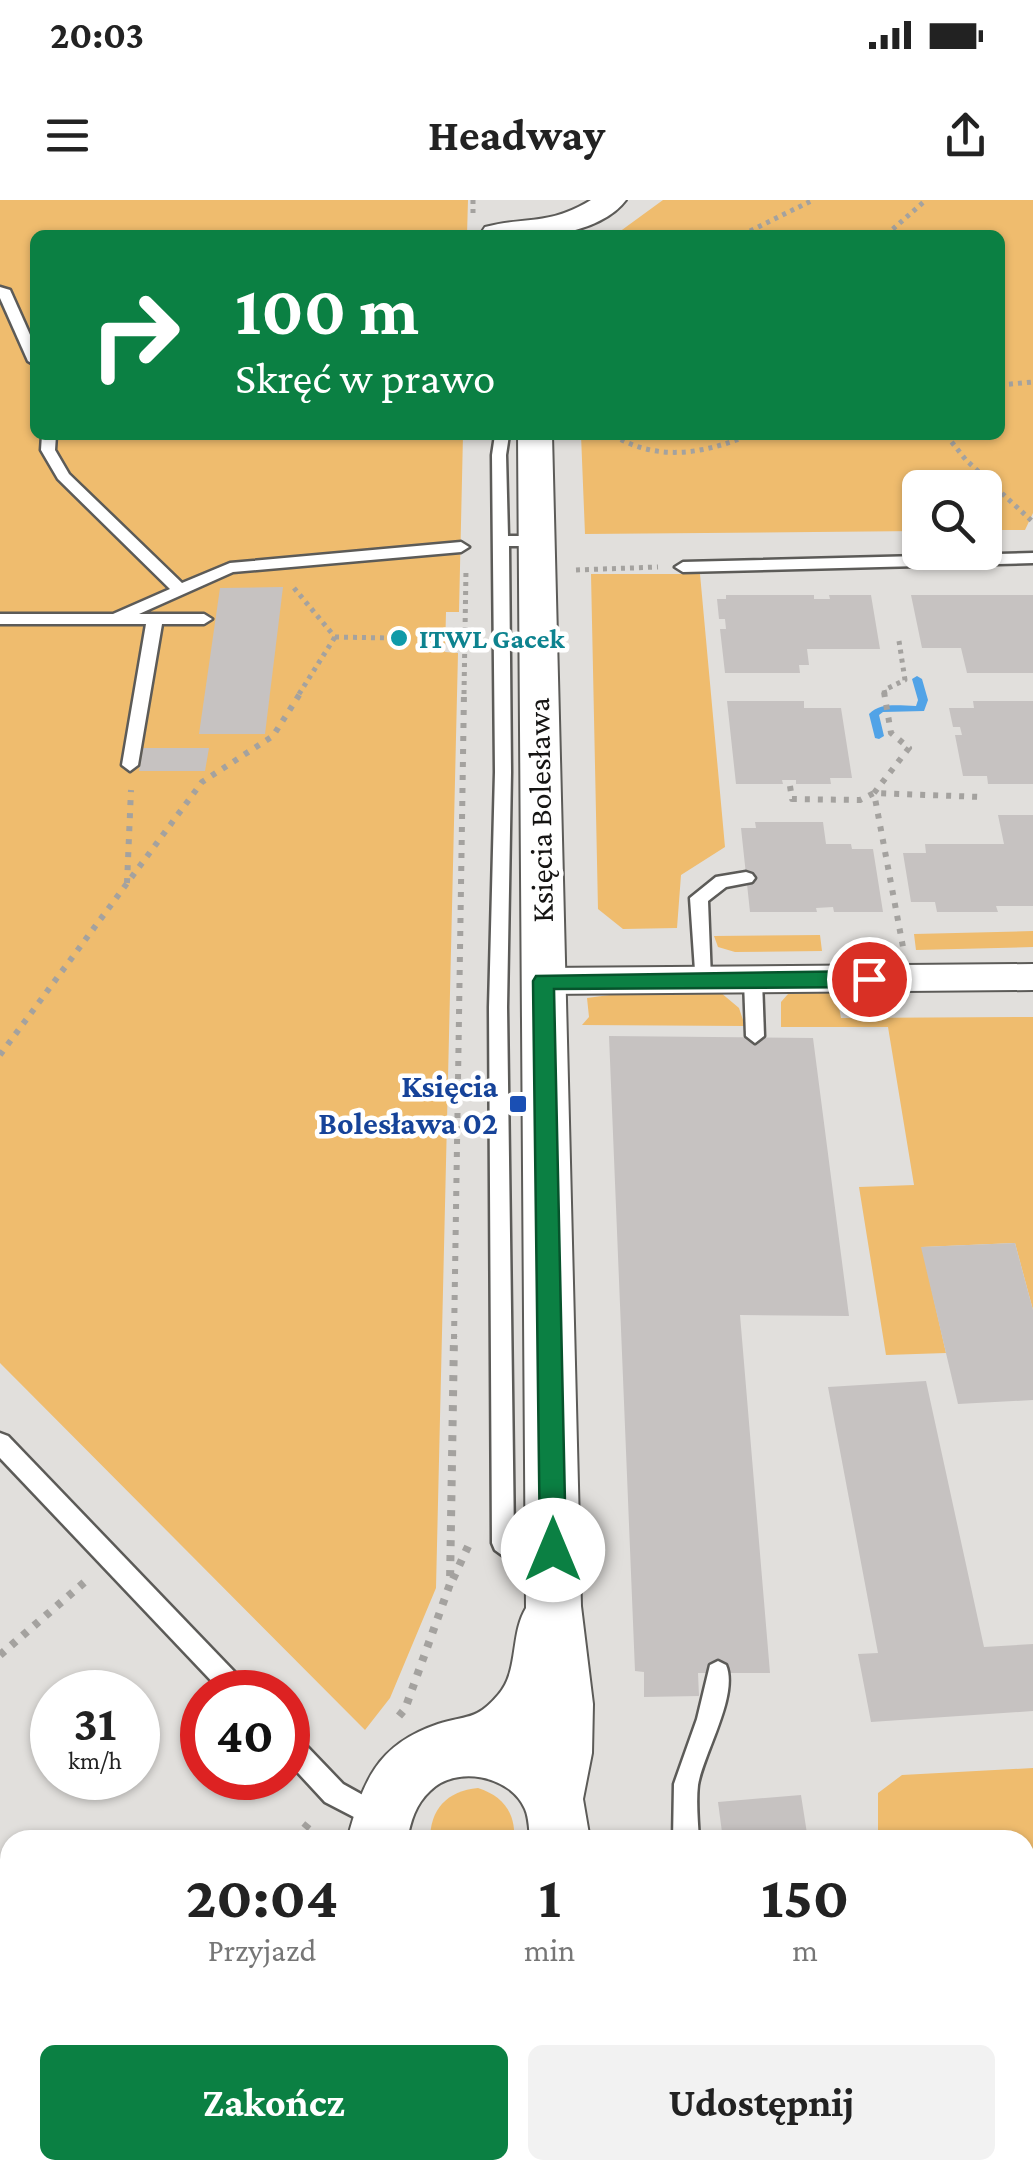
<!DOCTYPE html>
<html lang="pl">
<meta charset="utf-8">
<style>
:root{--surface:#fff;--page:#f2f2f2;--text:#222;--muted:#767676;--accent:#0b8043}
body{margin:0;font-family:"Crimson Pro",serif;background:var(--page);color:var(--text);height:100vh;display:flex;flex-direction:column;font-size:38px;white-space:nowrap}
*{box-sizing:border-box;margin:0}
p{font-size:32px;color:var(--muted)}
.icon{flex:none;width:55px;height:55px;fill:none;stroke:currentColor;stroke-width:2;stroke-linecap:round;stroke-linejoin:round}
.map{position:relative;flex:1;overflow:hidden}
.side{position:absolute;left:0px;top:1630px;width:1035px;height:350px;display:flex;flex-direction:column;background:var(--surface);border-radius:30px 30px 0 0;box-shadow:0 2px 8px #0004}
.side>*{flex:none}
.hud{position:absolute;left:30px;top:30px;width:975px;height:210px;border-radius:15px;box-shadow:0 2px 8px #0004;background:#0b8043;color:#fff;overflow:hidden}
.buttons{position:absolute;left:902px;top:270px;display:grid;gap:20px}
.buttons a{display:grid;place-items:center;width:100px;height:100px;border-radius:15px;background:var(--surface);box-shadow:0 2px 8px #0004;font-size:50px}
.speed{position:absolute;left:30px;top:1470px;display:flex;gap:20px;font-size:50px;font-weight:700;text-align:center}
.speed>*{display:grid;place-content:center;width:130px;height:130px;border-radius:50%;background:var(--surface);box-shadow:0 2px 8px #0004;line-height:1}
.speed small{font-size:25px;font-weight:400}
.speed .limit{border:15px solid #d22;background:#fff;color:#111}
.pin{position:absolute;display:grid;place-items:center;width:85px;height:85px;color:#fff;margin:-42px;border:5px solid #fff;border-radius:50%;box-shadow:0 2px 10px #0007}
.me{position:absolute;width:110px;margin:-55px;rotate:0deg;stroke-linejoin:round;filter:drop-shadow(0 0 8px #0008)}
.turn{display:flex;align-items:center;gap:35px;height:210px;padding:0 40px;font-size:45px}
.turn .icon{width:130px;height:130px;stroke-width:2.5}
.turn b{display:block;font-size:70px;line-height:85px}
.eta{display:flex;justify-content:space-evenly;align-items:center;height:170px;text-align:center}
.eta b{font-size:60px;font-weight:700;line-height:70px}
.primary-button{display:flex;gap:20px;margin-top:auto;padding:20px 40px}
.primary-button a{flex:1;height:115px;border-radius:15px;background:var(--accent);color:#fff;font-size:40px;font-weight:700;line-height:115px;text-align:center}
.primary-button a+a{background:var(--page);color:var(--text)}
.status{display:flex;justify-content:space-between;align-items:center;height:70px;padding:0 50px;background:var(--surface);direction:ltr}
.status svg{height:28px;fill:currentColor}
header{display:flex;justify-content:space-between;align-items:center;height:130px;padding:0 40px;background:var(--surface);font-size:45px;font-weight:700}
.map>svg:first-child{display:block}
</style>
<div class="status"><b>20:03</b><svg viewBox="0 0 49 12"><path d="M0 12V9h3v3zM5 12V6h3v6zM10 12V3h3v9zM15 12V0h3v12zM26 1h20v11H26zM47 4h2v5h-2z"/></svg></div>
<header><svg class="icon" aria-label="menu" viewBox="0 0 24 24"><path d="M4 6h16M4 12h16M4 18h16"/></svg>Headway<svg class="icon" aria-label="share" viewBox="0 0 24 24"><path d="M12 15V3M7 8l5-5 5 5M5 13v7h14v-7"/></svg></header>
<div class="map">
<svg width="1033" height="1980" viewBox="0 0 1033 1980">
<rect width="100%" height="100%" fill="#e1dfdc"/>
<g fill="#efbc6e">
<polygon points="0,0 468,0 467,35 35,35 35,235 463,235 459,412 446,412 445,452 458,453 436,1388 390,1498 365,1530 0,1163"/>
<polygon points="663,0 1033,0 1033,313 1025,330 985,330 985,288 920,288 920,331 585,334 581,235 1000,235 1000,35 615,35"/>
<polygon points="591,374 700,374 725,647 681,675 677,728 623,729 598,709"/>
<polygon points="1033,731 1033,747 916,750 914,734"/>
<polygon points="820,735 822,751 735,752 718,747 714,736"/>
<polygon points="836,791 841,818 1033,817 1033,1110 1015,1043 922,1047 946,1153 886,1155 859,987 914,985 888,827 781,827 781,802 788,794"/>
<polygon points="632,792 720,792 739,808 745,826 582,825 589,817 587,798"/>
<polygon points="1033,1568 1033,1670 1025,1671 1025,1640 878,1640 878,1593 902,1575"/>
<path d="M478,1588C503,1596 516,1613 514,1640H430C430,1609 447,1591 478,1588Z"/>
<polygon points="1033,1737 1033,1907 1025,1906 1025,1738"/>
</g>
<g fill="none" stroke-linecap="round" stroke-linejoin="round">
<path fill="#51a3e7" fill-rule="evenodd" d="M917,476L922,479L928,500L924,511L883,512L879,515L884,536L879,539L875,538L869,514C881,502 899,506 916,506L918,500L912,479Z"/>
</g>
<g fill="#c6c2c1">
<polygon points="283,387 265,534 199,534 220,388"/>
<polygon points="726,395 814,395 814,399 830,399 829,395 871,395 880,449 807,449 809,465 799,465 800,473 725,473 720,429 726,429 725,419 719,419 717,399 726,399"/>
<polygon points="911,395 1033,395 1033,473 967,473 961,448 922,448"/>
<polygon points="727,501 804,501 804,508 841,508 852,578 830,578 831,584 796,584 796,580 782,580 783,584 736,584"/>
<polygon points="973,501 1033,501 1033,584 988,584 987,576 963,576 955,535 962,535 960,527 953,527 949,508 974,508"/>
<polygon points="143,548 209,548 205,571 139,571"/>
<polygon points="998,615 1033,615 1033,706 996,706 998,712 937,712 935,702 911,702 903,653 926,653 925,644 1004,644"/>
<polygon points="755,622 823,622 826,644 851,644 852,649 873,649 883,712 834,712 833,707 816,708 817,712 750,712 741,628 756,628"/>
<polygon points="609,836 813,838 849,1116 740,1115 770,1473 698,1473 699,1496 644,1497 644,1472 635,1471"/>
<polygon points="1015,1043 1033,1110 1033,1200 958,1204 921,1047"/>
<polygon points="926,1181 984,1447 1033,1444 1033,1511 871,1522 858,1454 878,1453 828,1187"/>
<polygon points="801,1595 808,1640 723,1640 718,1602"/>
</g>
<g fill="none" stroke-linecap="round" stroke-linejoin="round">
<g stroke="#5c5b58" stroke-width="5">
<g id="service">
<polygon points="0,87 10,90 35,146 35,165 28,161 0,98"/>
<polygon points="42,235 56,235 55,250 69,274 182,383 230,363 461,342 469,347 461,352 233,372 139,414 204,414 212,419 204,424 162,424 138,565 130,571 122,565 146,424 0,424 0,414 113,414 170,389 58,279 41,250"/>
<polygon points="495,235 509,235 506,255 508,336 536,336 543,341 536,346 509,346 511,572 507,807 514,1338 555,1369 558,1377 555,1385 547,1388 495,1350 492,1343 489,807 495,572 492,255"/>
<polygon points="1033,353 1033,363 683,372 675,367 683,362"/>
<polygon points="746,672 752,674 755,678 752,682 726,687 708,701 711,780 708,785 696,785 690,698 716,677"/>
<polygon points="753,773 762,780 764,836 755,843 746,836 744,780"/>
<polygon points="0,1233 8,1236 246,1484 250,1492 222,1492 0,1258"/>
<path d="M718,1461L726,1465C739,1495 703,1554 698,1585C696,1602 698,1622 699,1640H673L674,1584L697,1519L710,1465Z"/>
<polygon points="288,1533 297,1536 343,1584 388,1609 391,1618 388,1627 379,1630 325,1602 288,1562"/>
<rect x="1025" y="1692" width="8" height="26"/>
<polygon points="1025,1952 1033,1953 1033,1980 1015,1976 1013,1970 1025,1970"/>
<rect x="502" y="1970" width="28" height="10"/>
</g>
</g>
<g stroke="#5c5b58" stroke-width="4">
<polygon id="minor" points="1033,764 1033,790 543,794 531,790 526,781 531,772 543,768"/>
</g>
<g stroke="#5c5b58" stroke-width="4">
<g id="tertiary">
<path d="M591,0H626C599,36 520,44 481,33L485,27C528,16 548,26 591,0Z"/>
<path d="M518,235H552L581,1406L593,1504L592,1553L583,1599L590,1640H530C529,1630 529,1618 525,1609C510,1575 456,1565 430,1591C415,1605 411,1621 407,1640H347C363,1582 376,1545 438,1524C466,1515 476,1521 498,1495C519,1472 510,1434 526,1408Z"/>
<polygon points="10,1911 10,1970 27,1970 0,1980 0,1915"/>
</g>
</g>
<g stroke="#a4a29f" stroke-width="5" stroke-dasharray="4 5" stroke-linecap="butt">
<polyline points="473,0 473,14"/>
<polyline points="742,35 813,0"/>
<polyline points="886,35 926,0"/>
<polyline points="1000,185 1033,182"/>
<path d="M613,235C657,262 703,254 749,235"/>
<polyline points="946,235 966,260 1033,322"/>
<polyline points="576,370 658,367"/>
<polyline points="294,388 335,437"/>
<polyline points="335,437 391,438"/>
<polyline points="299,494 335,437"/>
<polyline points="464,494 466,369"/>
<polyline points="885,494 884,490 905,480 899,441"/>
</g>
<g stroke="#a4a29f" stroke-width="6" stroke-dasharray="5 8" stroke-linecap="butt">
<polyline points="884,492 891,533 909,548 874,593 903,747"/>
<polyline points="790,586 792,599 860,600 874,593 982,597"/>
<polyline points="127,683 131,590"/>
<polyline points="0,855 202,582 273,536 301,492"/>
<polyline points="454,1139 464,492"/>
</g>
<g stroke="#a4a29f" stroke-width="8" stroke-dasharray="6 9" stroke-linecap="butt">
<polyline points="453,1379 471,1340"/>
<polyline points="0,1455 87,1380"/>
<polyline points="399,1516 405,1509 450,1384 454,1136"/>
<polyline points="295,1640 313,1618"/>
<polyline points="0,1862 10,1855"/>
<polyline points="108,1970 119,1978 128,1970"/>
</g>
<use href="#service" fill="#fff" fill-rule="evenodd"/>
<use href="#minor" fill="#fff" fill-rule="evenodd"/>
<use href="#tertiary" fill="#fff" fill-rule="evenodd"/>
</g>
<polygon fill="#0b8043" stroke="#07532c" stroke-width="2.5" points="869,771 879,779 869,787 554,789 566,1350 562,1359 553,1362 544,1359 540,1350 533,781 536,776"/>
<circle fill="#0f9aa8" stroke="#fff" stroke-width="4" cx="399" cy="438" r="10"/>
<rect fill="#1a4fb4" stroke="#fff" stroke-width="4" x="508" y="894" width="20" height="20" rx="5"/>
<g text-anchor="middle" dominant-baseline="central" stroke-width="9" stroke-linejoin="round" paint-order="stroke">
<g font-size="28" font-weight="bold" fill="#0d838f" stroke="#fff" text-anchor="start">
<text x="419" y="438">ITWL Gacek</text>
</g>
<g font-size="32" fill="#151413" stroke="#fff">
<text transform="translate(540 610) rotate(-91)">Księcia Bolesława</text>
</g>
<g font-size="32" font-weight="bold" fill="#164399" stroke="#fff" text-anchor="end">
<text x="498" y="886">Księcia<tspan x="498" dy="37">Bolesława 02</tspan></text>
</g>
</g>
</svg>
<div class="buttons">
<a><svg class="icon" aria-label="search" viewBox="0 0 24 24"><circle cx="10" cy="10" r="6"/><path d="M15 15l6 6"/></svg></a>
</div>
<div class="speed"><div>31<small>km/h</small></div><div class="limit">40</div></div>
<div class="pin" style="left:869px;top:779px;background:#d93025"><svg class="icon" aria-label="arrive" viewBox="0 0 24 24"><path d="M6 21V4h12l-3 4 3 4H6"/></svg></div>
<svg class="me" style="left:553px;top:1350px" viewBox="-20 -20 40 40"><circle r="19" fill="#fff"/><path d="M0-13L10 11 0 6-10 11z" fill="#0b8043"/></svg>
<div class="hud">
<div class="turn"><svg class="icon" aria-label="right" viewBox="0 0 24 24"><path d="M7 20v-9h11M14 6l5 5-5 5"/></svg><div><b>100 m</b>Skręć w prawo</div></div>
</div>
<section class="side">
<div class="eta">
<div><b>20:04</b><p>Przyjazd</p></div>
<div><b>1</b><p>min</p></div>
<div><b>150</b><p>m</p></div>
</div>
<div class="primary-button"><a>Zakończ</a><a>Udostępnij</a></div>
</section>
</div>
